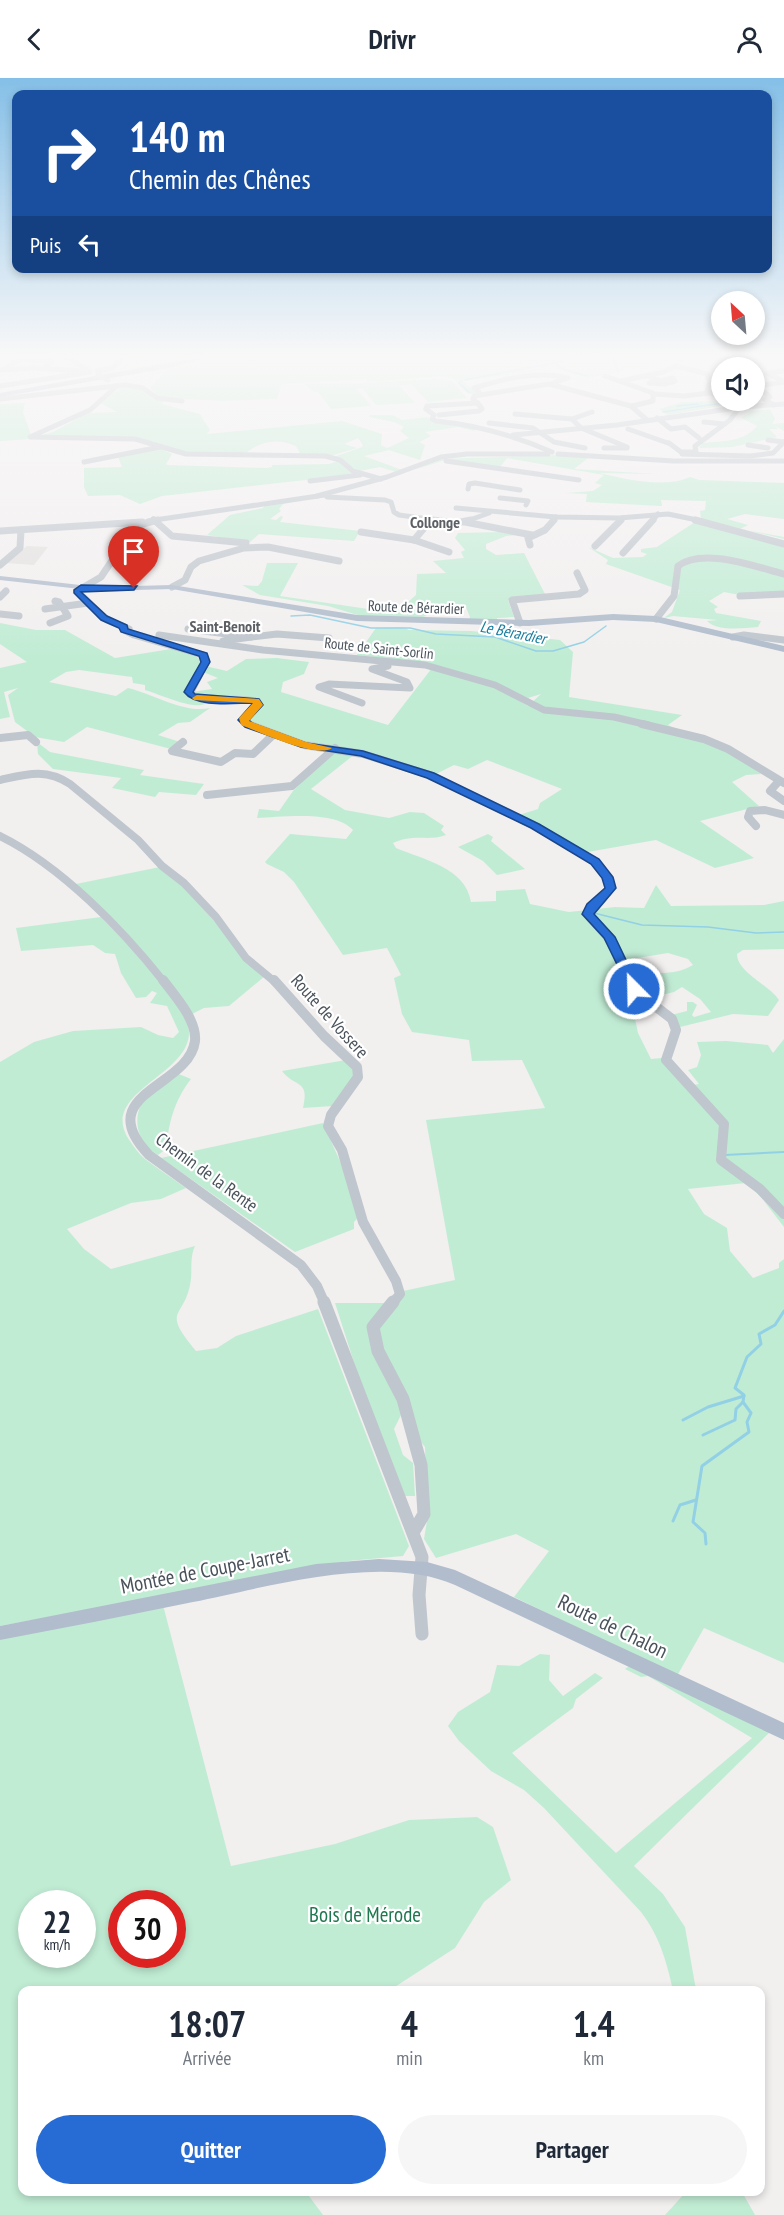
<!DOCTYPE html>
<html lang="fr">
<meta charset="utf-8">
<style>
:root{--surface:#fff;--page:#f6f6f7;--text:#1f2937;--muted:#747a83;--accent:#276bd4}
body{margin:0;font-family:"PT Sans Narrow",sans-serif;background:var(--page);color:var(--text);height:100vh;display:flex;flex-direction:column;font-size:22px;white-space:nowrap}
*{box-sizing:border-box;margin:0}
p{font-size:20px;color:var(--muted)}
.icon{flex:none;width:33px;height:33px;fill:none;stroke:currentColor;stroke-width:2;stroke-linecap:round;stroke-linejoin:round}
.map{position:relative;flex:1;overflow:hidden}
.drawer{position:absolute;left:18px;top:1908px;width:747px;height:210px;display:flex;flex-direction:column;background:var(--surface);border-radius:12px;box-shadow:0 3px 9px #0003}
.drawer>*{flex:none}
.guide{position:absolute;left:12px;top:12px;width:760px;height:183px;border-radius:12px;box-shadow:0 3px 9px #0003;background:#1a4fa0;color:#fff;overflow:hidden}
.needle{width:39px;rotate:334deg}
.buttons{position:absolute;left:711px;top:213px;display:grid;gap:12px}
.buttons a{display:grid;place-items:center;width:54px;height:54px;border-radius:50%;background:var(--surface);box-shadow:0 3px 9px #0003;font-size:30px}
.speed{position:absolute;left:18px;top:1812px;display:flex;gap:12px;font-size:30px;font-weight:700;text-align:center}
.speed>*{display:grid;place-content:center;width:78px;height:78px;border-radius:50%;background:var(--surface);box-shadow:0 3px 9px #0003;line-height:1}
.speed small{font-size:15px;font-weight:400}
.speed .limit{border:9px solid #d22;background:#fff;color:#111}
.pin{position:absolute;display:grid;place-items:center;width:51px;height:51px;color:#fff;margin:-62px -26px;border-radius:50% 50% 50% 0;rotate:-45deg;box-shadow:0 0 6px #0007}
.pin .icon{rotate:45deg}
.me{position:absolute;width:66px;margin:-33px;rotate:337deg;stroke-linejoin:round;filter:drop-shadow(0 0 4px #0008)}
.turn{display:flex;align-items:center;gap:21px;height:126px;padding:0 18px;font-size:27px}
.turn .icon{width:78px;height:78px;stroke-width:2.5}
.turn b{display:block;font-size:42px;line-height:51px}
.then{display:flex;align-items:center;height:57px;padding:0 18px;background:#0003;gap:12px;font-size:22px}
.eta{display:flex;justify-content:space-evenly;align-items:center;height:102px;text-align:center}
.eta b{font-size:36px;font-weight:700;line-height:42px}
.action{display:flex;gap:12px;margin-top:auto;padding:12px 18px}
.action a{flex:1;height:69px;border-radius:36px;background:var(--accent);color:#fff;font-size:24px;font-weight:700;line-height:69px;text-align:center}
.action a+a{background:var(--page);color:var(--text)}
header{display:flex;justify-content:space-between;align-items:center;height:78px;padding:0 18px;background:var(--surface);font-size:27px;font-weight:700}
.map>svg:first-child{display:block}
</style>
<header><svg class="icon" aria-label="back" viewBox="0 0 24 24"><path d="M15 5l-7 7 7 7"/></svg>Drivr<svg class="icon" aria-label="person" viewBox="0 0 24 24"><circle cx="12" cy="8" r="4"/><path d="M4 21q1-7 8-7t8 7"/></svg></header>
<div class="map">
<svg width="784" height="2137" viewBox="0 0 784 2137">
<rect width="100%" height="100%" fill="#f2efef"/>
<polygon fill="#e3e1e0" points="27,468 48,469 34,487 6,485"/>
<g fill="#c1ecd4" fill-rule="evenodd">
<polygon points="125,280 198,280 105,298 99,294 133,286 120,284"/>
<path d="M209,280H765L756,297L764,304L756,306L755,312L763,320C752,325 743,325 732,323L754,322V290H722L721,301L718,291L689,285L669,284L588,300L554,289L538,293L463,303L477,315C463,320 461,306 453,301C450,299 446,299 443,298L368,304L366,301L282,306L277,321L224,323L159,320L150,310L166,292L109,300Z"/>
<polygon points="434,301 452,303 467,320 428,324 411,306 400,308 415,325 376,327 362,310 357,311 371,328 331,331 318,314 314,314 304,306 350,306"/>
<path d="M138,309L164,322L162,326L200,336L210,352L207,356L342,343L382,356L381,367L387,370L409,360L400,353L404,349L394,344L369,339L370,337H393L402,342L428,339L430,342L478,350L474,353L458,349L425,354L431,358L419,364L425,367L420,382L389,372L364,378L402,392L396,394L380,389L359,393L334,379L362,369L363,367L358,360L344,366L357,370L330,378L300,375L296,368C277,360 260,363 245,376L184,375L135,360L38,358L53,354L88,335L117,334L100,325L120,310Z"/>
<polygon points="725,323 732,326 668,337 659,331 682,324"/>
<polygon points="25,325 23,334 31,357 27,359 30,361 0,363 0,326"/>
<path d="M770,331L775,341L772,346L784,345V353L774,347L778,351H769L777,359L732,369L699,370L703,365C723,363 744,364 757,348L741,340L752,333Z"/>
<polygon points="159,370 172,376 166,386 168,387 266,390 272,389 272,387 329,386 338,383 359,396 162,418 140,426 120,417 88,418 84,409 84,390 122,389 117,376"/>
<path d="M561,377L588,380L574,391L656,396L599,395C628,402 666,410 690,399L699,402L784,405V441L745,436L727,441L748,447L740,451L784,459V461L716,445L784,466V514L745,518L724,514L709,523L718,529L714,531L716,535L761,543L758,549C743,550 718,554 707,543L718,542L673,538L664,540L672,534L680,512L606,486L608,482L588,469L613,480L643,479L647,476L641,474V471L657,469L701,440L700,433L705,432L706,423L661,422L662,428L586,424L587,416L566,415L593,413L602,407L595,405L604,397L507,380L500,389L445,382L417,391L438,381Z"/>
<polygon points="302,422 283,426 279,431 281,433 270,441 276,442 281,438 283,439 280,444 360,453 354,463 259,456 250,464 207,457 230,437 263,430 265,427"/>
<polygon points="504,454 519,457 506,458 486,466 486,471 496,477 524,475 546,518 508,522 514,539 497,540 497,543 469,542 470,539 465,527 430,526 428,537 418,541 361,538 328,528 260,517 242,507 258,508 262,503 267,485 298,485 280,518 368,531 399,532 416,517 417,496 446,495 433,483 464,480 461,474 465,472 455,460 458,455"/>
<path d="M0,545L36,552H65L115,580L177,570L193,575L202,584L197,600L187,614V617L209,623C200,636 160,616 145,612V607L133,605L132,599L79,592L66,594L49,604L116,618L128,610C154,616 184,636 210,630L190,644L178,645L158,657L180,664L171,671L87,649L64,664L35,659L15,644L8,617L18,610L4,614L10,639L0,641V590L27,584L0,566Z"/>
<path d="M403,549L409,552L471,553L560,562L573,574L569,619L682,637L668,647L737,678L761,696L746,697L732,704L759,728L700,743L754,780L715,790L656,762L582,775L519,737L538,731L540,725L562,711L487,682L468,691L454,687L434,697L306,666L252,647L247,641L263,626L261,623L210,620L192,614L212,611L207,604L218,600L203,594L205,588L227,593L246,581L277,580L309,584L304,596L283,604L281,614L388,647L432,590L500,611L528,628L541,616L528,620C468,591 422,584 357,577L376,550Z"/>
<polygon points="37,664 50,674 144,692 140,697 204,706 196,717 159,714 155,719 112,710 121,700 53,691 38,676"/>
<path d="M335,672L355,676L311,711L345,732L389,740L410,734L424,735L444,748L441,752L446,757C427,764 416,755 393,765L396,770C424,782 465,789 471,824L496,823V813L525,811L530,826L569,834L615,829L644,830L656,807L671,828L764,827L784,823V871L743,872L737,876C737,894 769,907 779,922L768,938L733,936L680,949L671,937L687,933V924H693L697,927L692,937L694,939L711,934L700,921L682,909L674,914L649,920L651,924L632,926L638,955L651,981L662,980L687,1008L699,1006L688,992L697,989L701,977L697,964L726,963L768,967L773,975L784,961V1149L760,1118L746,1105L688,1111L704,1136L727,1150L730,1173L753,1200L779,1190V1185L784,1181V1585L704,1550L677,1598L514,1519L549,1473L516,1456L436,1480L424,1461L427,1443L425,1369L417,1359L382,1273L378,1247L403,1213L455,1202L426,1042L545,1030L522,982L472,983L469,962L412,954L402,936L394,900L401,897L387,870L343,877L294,804L284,794L267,786L265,784L290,756L346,761L353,752C335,732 282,739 257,740L259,731L279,733L293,713ZM668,875L688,881L693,887C672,899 659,892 638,899L632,897L625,882Z"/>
<polygon points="488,756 493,759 491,763 525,791 497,797 483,783 458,769"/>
<polygon points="160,789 172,797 265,898 229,928 204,930 192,936 148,879 71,807"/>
<path d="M101,839C120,858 188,928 189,954C190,998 96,1015 130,1063C134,1069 139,1076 145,1081C158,1091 172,1100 186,1110L161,1121L131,1125L67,1151L84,1171L111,1191L195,1168C190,1179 192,1189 191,1201C186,1242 159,1229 196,1273L217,1270L236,1258L318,1231L409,1468L403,1478L348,1483L0,1548V984L34,964L73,953L141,949L158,957L173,960L179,954L167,928L150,925L157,915L152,913L146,919L136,920L121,895L115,876L105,875L93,867L21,873L16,850Z"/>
<path d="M346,982L352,987L355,997L333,1028L303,1030C310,1001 295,1010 282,993Z"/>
<path d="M174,994L191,1001C174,1023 169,1044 166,1071L158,1077C140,1066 133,1048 140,1028Z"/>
<polygon points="323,1045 343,1090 358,1140 354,1144 354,1151 295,1174 161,1080"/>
<polygon points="335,1225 387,1225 374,1242 402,1335 394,1351 403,1377 413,1385 415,1418 405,1418 358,1297"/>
<path d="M163,1527L231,1788L335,1766L409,1742L477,1739L493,1749L511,1802L484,1824L455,1870L390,1912H22V2114H306L323,2137H0V1560ZM32,1826H82V1876H32ZM122,1826H172V1876H122Z"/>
<path d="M540,1576L550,1577L549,1602L563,1618L595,1595L603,1600L576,1621L573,1630L512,1675L616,1775L752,1660L648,1598L641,1599L625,1591L632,1586L771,1653L634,1788L663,1816L685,1849L696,1912H673C666,1882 660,1859 641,1834L544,1730L524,1712L491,1693L459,1663L448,1648L458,1634L490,1614L497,1587L519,1588Z"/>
<polygon points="686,2114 742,2114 755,2137 665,2137"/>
</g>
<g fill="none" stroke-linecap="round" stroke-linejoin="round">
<g stroke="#92d0e5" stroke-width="1.5">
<polyline points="613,280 618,293"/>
<polyline points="555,285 565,292 587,298"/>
<polyline points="748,290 744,282 749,280"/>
<polyline points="465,302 568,282 599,280"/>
<polyline points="462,303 459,305 470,315"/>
<polyline points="677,328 698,326"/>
<path d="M663,334C686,331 706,326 730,325"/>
<polyline points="291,538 310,537 371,550 410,550 436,556 495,559 536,573 553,573 584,564 606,548"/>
<polyline points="594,835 642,847 708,849 756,855 784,854"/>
</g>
<polyline stroke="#92d0e5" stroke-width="2" points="725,1077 784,1074"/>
<g stroke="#92d0e5" stroke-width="3">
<polyline points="683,1342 708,1329 744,1318"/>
<polyline points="703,1357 735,1342 736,1331 743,1324"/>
<polyline points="673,1443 680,1427 696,1422"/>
<polyline points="706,1466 705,1455 693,1444 702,1388 749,1354 747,1344 751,1335 743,1324 744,1317 735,1310 747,1279 761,1266 759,1256 775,1247 784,1233"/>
</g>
<g stroke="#bfc6cd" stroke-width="5">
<polyline points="69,280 89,293"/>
<polyline points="676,288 707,296"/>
<polyline points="5,291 19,281 52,283 44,290"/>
<polyline points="0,292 34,290 80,293"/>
<polyline points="97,293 112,290 123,280"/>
<polyline points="707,296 710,304 707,313 722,320"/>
<polyline points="605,298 653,315 653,323 632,328"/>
<polyline points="647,298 659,302"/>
<polygon points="673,300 675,303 665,306 649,305"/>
<polyline points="781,302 767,295 784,293"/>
<polyline points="621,303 663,294 676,288"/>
<polyline points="0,308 90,294"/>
<polyline points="117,308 90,332 30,359 135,361 186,376 325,378 340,382 353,393 381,401"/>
<polyline points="654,316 684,318 709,315"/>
<path d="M476,318L479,314L474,310C503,301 538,292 568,300L553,305"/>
<polyline points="0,321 125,307 143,310 157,320 182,323"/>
<polyline points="774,327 765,322 770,319 757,308 784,304"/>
<polyline points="480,328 473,321 474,318 549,306 631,328 647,342"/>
<polyline points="743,329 784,326"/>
<path d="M426,331L434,337L432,341L436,343C478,347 513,357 552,374"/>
<polyline points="426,331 427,328 478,325"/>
<polyline points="515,336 572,341 581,350 627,369"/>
<polyline points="439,337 479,333 482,331 480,328"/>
<polyline points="657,340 671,351 685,349 699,360"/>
<polyline points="572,341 592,334"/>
<polyline points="704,344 724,346"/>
<polyline points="489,345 533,350 554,364 585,370"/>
<polyline points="628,351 668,365"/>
<polyline points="513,357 617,347 743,329 735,327 732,330"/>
<polyline points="768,362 784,364"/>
<polyline points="669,365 681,374 696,374 695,368 730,342 738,331"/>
<polyline points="748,367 768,370"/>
<polyline points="604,370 627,370"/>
<polyline points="558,376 674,383 784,383"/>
<polyline points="682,376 750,378 773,375 784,364"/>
<polyline points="446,383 579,402"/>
<polyline points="84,384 160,369"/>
<polyline points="310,403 360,397"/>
<polyline points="468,411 469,406 475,405 520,412"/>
<polyline points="325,417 317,418 387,399 441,379 467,376 548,376"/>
<polyline points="327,419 385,422 391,424 394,434 399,437 443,443"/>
<polyline points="500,420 528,423 526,427"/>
<polyline points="456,430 556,439 619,440 668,436 702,443"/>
<polyline points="153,441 155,443"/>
<polyline points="148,443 318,418"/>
<polyline points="467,443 489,435"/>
<polyline points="552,443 556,439"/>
<polyline points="620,443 623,440"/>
<polyline points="652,443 658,436"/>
</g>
<g stroke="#bfc6cd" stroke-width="7">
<polyline points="154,442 172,458 246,465"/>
<polyline points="432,442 456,445 471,442"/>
<polyline points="695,442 784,466"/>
<polyline points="465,444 532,457"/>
<polyline points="0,453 142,444"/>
<polyline points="361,454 414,462 449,474"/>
<polyline points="414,462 431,442"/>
<polyline points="145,466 148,462"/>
<polyline points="530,467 528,460 545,452 554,442"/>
<polyline points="595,468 621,442"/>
<polyline points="623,475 653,442"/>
<polyline points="0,487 20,470 21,452"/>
<polyline points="172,509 185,502 191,489 199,483 244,470 268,469 339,483"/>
<polyline points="740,518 784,516"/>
<polyline points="0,519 6,513"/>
<polyline points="45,531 88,525"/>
<polyline points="0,536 19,538"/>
<path d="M656,541L674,518L678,488C703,469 756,489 784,496"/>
<polyline points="50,545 68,538 59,524 55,523"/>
<polyline points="520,545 512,522 579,516 585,512 577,495"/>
<path d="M124,549V552L134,557L203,577L206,584L190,616C212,627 235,617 258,624L259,627L243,642L250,647"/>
<polyline points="129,551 107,542 77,513 101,499 135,448 158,442"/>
<polyline points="188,551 251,559 223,563"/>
<polyline points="159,557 263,572 425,587 495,607 544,632 614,639 648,647"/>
<polyline points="251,559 277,556 329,560"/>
<polyline points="733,559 744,557 784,562"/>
<polyline points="362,625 319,609 329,606 410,610 407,604 372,591 388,588"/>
</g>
<g stroke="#bfc6cd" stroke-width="8">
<polyline points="248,646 304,667 363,676 430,697 535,748 595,784 608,799 610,810 588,832 590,840 614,867 632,904"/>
<polyline points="642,646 704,661 728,671 784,705"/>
<polyline points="0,660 28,657 36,664"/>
<polyline points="183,664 172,673 221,684 235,675 253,676 273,657"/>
<path d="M0,702C27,696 46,690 70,706L138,762L162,788L184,805L216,839L246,880L275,904"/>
<polyline points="779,703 770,713 784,723"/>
<polyline points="207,717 292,708 335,670"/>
<polyline points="756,748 748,739 750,733 765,732 784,737"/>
<path d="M0,758C61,788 122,851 164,904"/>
</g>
<g stroke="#bfc6cd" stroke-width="10">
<path d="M163,902C175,918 197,942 195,963C189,1010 90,1015 149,1077L301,1187L317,1208L325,1226"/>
<polyline points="274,902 324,958 357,989 358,999 331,1037 328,1048 342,1072 363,1144 396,1203 400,1216 392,1226"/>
<polyline points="632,902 638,915 672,941 676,952 666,982 724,1046 721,1082 760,1111 784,1136"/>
</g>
<g stroke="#bfc6cd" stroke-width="13">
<polyline points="324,1224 422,1479 419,1517 422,1556"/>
<polyline points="393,1224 373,1249 378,1273 403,1321 421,1387 424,1436 414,1453"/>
</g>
<g fill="#b1bdcc" fill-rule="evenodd">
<polygon points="196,280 206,280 169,290 0,319 0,315"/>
<polygon points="0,498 98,509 172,507 357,537 529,542 613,536 656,538 784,568 784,574 656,544 613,542 529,548 357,543 172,511 98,513 0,502"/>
<path d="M379,1481L427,1484L455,1492L784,1645V1662L455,1507C383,1475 268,1509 193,1524C129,1537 64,1550 0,1562V1548L316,1486Z"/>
</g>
<polyline stroke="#bfc6cd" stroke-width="5" points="98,297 108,302"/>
</g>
<linearGradient id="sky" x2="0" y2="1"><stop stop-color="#85bfe7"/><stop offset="0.48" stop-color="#f9f8f8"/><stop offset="1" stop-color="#f9f8f8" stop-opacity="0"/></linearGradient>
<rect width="784" height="579" fill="url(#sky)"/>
<path fill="#276bd4" stroke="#19468a" stroke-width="1.5" d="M81,507L137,508L134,512L81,514L107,538L127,547L128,551L207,575L210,584L193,614L195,616L259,621L263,627L249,642L252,645L306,665L363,673L434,695L539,746L599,781L613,799L616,810L594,836L615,859L640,911L639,913H630L604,860L582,836L587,826L605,810L602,800L591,786L531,750L427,700L361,678L301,669L245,649L238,642L253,625C233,625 196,630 184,614L201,584L199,578L121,554L119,550L101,542L74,515V512Z"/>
<path fill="#f59e0b" d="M197,617L259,621L263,627L249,643L306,664L332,670C317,681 260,654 241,647L239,640L253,625L194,622L192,620Z"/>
<g text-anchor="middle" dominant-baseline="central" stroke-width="4.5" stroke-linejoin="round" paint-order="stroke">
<g font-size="15" fill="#49525b" stroke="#fff">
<text transform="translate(416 529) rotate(2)">Route de Bérardier</text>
<text transform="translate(379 570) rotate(6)">Route de Saint-Sorlin</text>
</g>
<g font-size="16" font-weight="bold" fill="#5c5f64" stroke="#fff">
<text x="435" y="444">Collonge</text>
<text x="225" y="548">Saint-Benoit</text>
</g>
<g font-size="16" font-style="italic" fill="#177da0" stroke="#fff">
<text transform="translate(513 554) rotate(11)">Le Bérardier</text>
</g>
<g font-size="18" fill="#49525b" stroke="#fff">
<text transform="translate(330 938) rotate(48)">Route de Vossere</text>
<text transform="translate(207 1094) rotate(36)">Chemin de la Rente</text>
</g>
<g font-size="21" fill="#49525b" stroke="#fff">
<text transform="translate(205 1492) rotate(-11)">Montée de Coupe-Jarret</text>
<text transform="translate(613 1548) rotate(26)">Route de Chalon</text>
</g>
<g font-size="21" fill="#1e784f" stroke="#fff">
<text x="365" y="1836">Bois de Mérode</text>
</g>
</g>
</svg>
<div class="buttons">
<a><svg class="needle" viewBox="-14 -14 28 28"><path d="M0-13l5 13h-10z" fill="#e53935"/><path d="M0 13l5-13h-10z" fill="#747a83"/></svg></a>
<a><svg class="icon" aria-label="sound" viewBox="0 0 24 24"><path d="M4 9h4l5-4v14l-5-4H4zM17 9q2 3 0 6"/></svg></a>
</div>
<div class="speed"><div>22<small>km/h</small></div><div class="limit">30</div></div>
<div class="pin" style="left:134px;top:510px;background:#d93025"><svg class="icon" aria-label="arrive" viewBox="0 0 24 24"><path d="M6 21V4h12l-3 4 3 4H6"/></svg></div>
<svg class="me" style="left:634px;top:911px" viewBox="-20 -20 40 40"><circle r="17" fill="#276bd4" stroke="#fff" stroke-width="3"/><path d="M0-11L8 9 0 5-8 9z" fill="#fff"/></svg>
<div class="guide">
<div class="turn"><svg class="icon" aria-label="right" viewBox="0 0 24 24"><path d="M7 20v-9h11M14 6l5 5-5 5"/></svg><div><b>140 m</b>Chemin des Chênes</div></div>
<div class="then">Puis<svg class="icon" aria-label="left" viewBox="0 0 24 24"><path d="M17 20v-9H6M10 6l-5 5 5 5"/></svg></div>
</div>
<section class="drawer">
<div class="eta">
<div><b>18:07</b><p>Arrivée</p></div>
<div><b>4</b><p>min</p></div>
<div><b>1.4</b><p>km</p></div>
</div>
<div class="action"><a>Quitter</a><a>Partager</a></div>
</section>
</div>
